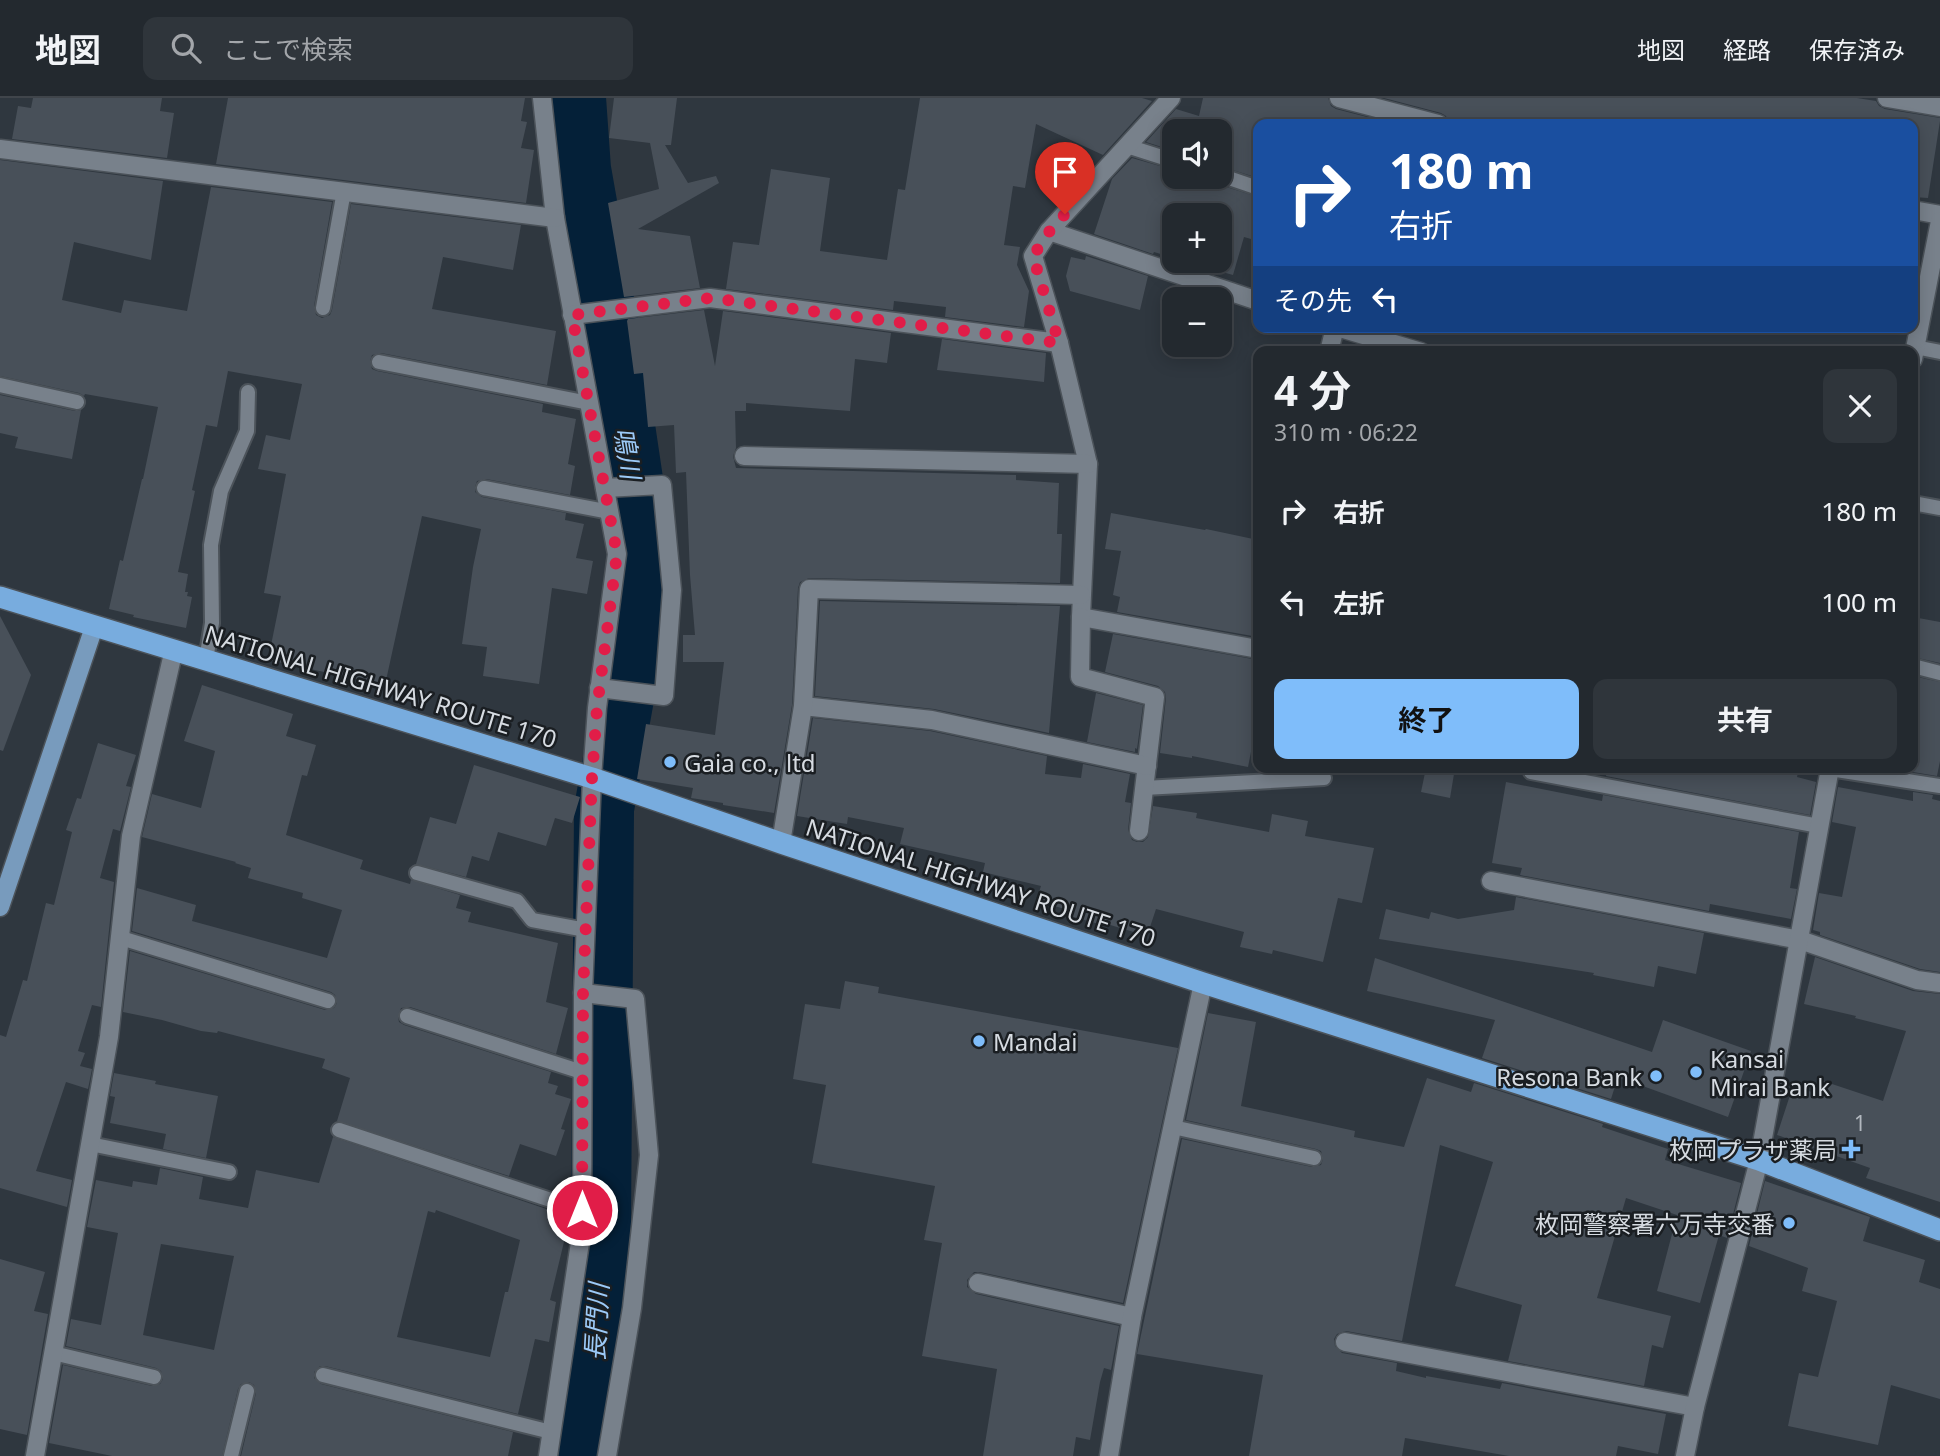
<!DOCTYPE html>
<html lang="ja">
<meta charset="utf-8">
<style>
:root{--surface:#23292f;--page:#2f353b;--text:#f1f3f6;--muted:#a3a6aa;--line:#40454b;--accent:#7fbdfa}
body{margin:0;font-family:"Noto Sans","Noto Sans JP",sans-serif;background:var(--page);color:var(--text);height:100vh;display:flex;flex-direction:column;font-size:26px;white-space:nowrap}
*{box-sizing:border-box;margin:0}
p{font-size:23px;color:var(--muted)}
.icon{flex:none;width:38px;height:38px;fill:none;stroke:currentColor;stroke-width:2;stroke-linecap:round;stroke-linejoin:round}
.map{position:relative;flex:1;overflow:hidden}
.drawer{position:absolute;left:1253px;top:248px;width:665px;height:427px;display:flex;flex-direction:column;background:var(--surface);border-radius:14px;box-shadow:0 4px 18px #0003,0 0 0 2px var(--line)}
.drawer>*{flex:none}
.hud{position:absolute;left:1253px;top:21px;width:665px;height:214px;border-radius:14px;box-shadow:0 4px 18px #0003,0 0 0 2px var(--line);background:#1a4fa0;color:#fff;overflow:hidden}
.tools{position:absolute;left:1162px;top:21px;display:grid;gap:14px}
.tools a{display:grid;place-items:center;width:70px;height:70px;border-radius:14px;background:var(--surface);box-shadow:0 4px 18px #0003,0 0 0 2px var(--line);font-size:35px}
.pin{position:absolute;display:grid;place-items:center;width:60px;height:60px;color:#fff;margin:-72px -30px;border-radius:50% 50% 50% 0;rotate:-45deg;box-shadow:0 0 7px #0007}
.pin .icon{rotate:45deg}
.me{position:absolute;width:77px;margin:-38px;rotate:0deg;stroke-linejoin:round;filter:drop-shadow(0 0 5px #0008)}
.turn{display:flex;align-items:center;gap:24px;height:147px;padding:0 21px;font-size:32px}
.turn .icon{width:91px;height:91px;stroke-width:2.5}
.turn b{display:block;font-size:49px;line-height:60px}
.then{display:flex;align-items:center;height:66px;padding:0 21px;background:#0003;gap:14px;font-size:26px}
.round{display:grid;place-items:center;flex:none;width:74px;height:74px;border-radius:14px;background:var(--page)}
.head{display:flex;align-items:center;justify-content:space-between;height:119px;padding:0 21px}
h1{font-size:42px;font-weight:700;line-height:52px}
.primary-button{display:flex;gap:14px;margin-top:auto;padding:14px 21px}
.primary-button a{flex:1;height:80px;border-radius:14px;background:var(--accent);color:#111;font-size:28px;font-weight:700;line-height:80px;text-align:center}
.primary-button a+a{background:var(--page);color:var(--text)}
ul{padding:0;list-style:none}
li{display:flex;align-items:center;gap:21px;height:91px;padding:0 21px}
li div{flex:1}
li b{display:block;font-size:26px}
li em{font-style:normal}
header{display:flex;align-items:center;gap:42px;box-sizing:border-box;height:98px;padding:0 35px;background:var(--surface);border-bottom:2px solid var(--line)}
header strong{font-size:33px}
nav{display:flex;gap:38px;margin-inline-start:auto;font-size:24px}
.search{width:490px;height:63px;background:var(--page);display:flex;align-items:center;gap:18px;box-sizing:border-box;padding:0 24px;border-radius:14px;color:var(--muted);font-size:26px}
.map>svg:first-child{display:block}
</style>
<header>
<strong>地図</strong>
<div class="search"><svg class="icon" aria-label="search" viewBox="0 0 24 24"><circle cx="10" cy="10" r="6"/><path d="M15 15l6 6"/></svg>ここで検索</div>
<nav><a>地図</a><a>経路</a><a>保存済み</a></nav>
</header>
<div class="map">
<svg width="1940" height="1358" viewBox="0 0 1940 1358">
<rect width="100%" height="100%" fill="#2f373f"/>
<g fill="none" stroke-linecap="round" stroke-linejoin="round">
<polyline stroke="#042038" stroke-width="60" points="576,0 581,71 618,281 636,402 641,506 604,711 601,1128 595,1265 578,1358"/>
</g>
<g fill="#485059" fill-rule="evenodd">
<polygon points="33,0 162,0 160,13 174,15 167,60 12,41 18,8 31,10"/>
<polygon points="228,0 525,0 521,23 527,24 521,50 534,52 526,105 216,66"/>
<polygon points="614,0 677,0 671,47 665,47 688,85 716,78 719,85 638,131 690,138 700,190 624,199 608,105 659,91 650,45 609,40"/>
<polygon points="920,0 1142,0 1152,3 1103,57 1036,26 1025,90 1013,88 1004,147 1020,149 1017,167 1029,193 1024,229 945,219 946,209 894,203 893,212 726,191 733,144 759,147 771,71 830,80 820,153 887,162 898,91 905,92"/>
<polygon points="1203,0 1328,0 1331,8 1336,11 1394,26 1258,26 1258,80 1220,68 1220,33 1174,33 1174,53 1146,44 1176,11 1199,18"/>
<polygon points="1384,0 1857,0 1876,3 1879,8 1885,11 1940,20 1940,23 1928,100 1913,99 1913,26 1449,26 1446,18 1441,15"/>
<polygon points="1132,60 1174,72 1174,79 1211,79 1217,86 1258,99 1258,143 1244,139 1233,177 1183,163 1220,163 1220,117 1174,117 1174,160 1154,154 1153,156 1094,136 1112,81"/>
<polygon points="0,62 163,83 151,162 74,144 62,202 121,215 124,202 187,213 211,89 332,104 314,208 316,217 322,220 330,217 332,212 351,106 521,127 513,172 443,159 432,211 556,233 547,287 381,255 372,257 370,263 372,271 377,273 543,306 542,314 576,321 568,366 575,368 570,397 486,381 477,383 475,389 475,394 482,399 566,415 565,422 584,426 576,460 593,463 587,496 552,490 539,586 483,578 487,549 462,546 473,469 481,431 422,418 385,587 268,562 281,498 264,495 286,376 258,371 266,337 290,342 302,286 228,273 217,329 206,327 192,392 195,393 178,474 188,476 185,494 188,494 187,498 192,499 186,530 133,519 134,517 109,511 120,462 123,463 142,381 143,381 158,309 85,296 84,298 79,295 0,278"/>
<polygon points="1086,158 1148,178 1140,212 1070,193 1066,178 1071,159 1085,162"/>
<polygon points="704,212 715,268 723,213 891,235 887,265 855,261 850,313 746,305 746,313 735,313 736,350 733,358 736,370 1016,377 1016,382 1059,385 1057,436 1062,436 1060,485 809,480 800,484 798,490 792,607 774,715 723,707 723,705 691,700 693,690 637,681 646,626 715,637 724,564 683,564 683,537 695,537 690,477 686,374 676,375 674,327 648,329 643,275 634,276 627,223 628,221"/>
<polygon points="942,241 1046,255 1044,284 937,272"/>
<polygon points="0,297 75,313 81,312 72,361 15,350 18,339 0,335"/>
<polygon points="1111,415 1205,432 1206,431 1258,442 1258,461 1253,493 1258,494 1258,539 1117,514 1120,499 1113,497 1121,453 1105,451"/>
<polygon points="820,503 1060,508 1049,635 934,611 815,598"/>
<polygon points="0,518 31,577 3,653 0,652"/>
<polygon points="1913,519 1940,524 1940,565 1913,559"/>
<polygon points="1113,536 1258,562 1258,650 1252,649 1248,669 1192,658 1192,660 1160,655 1166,600 1165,594 1158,588 1105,574"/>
<polygon points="1913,578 1940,584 1940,663 1937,678 1913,674"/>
<polygon points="202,587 293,616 286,638 316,647 307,678 302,677 286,737 363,762 360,771 410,786 411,782 460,797 456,810 471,814 468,824 558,845 546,904 568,910 556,956 410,909 401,910 398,919 399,924 404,927 551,974 548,985 558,988 555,996 571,1001 561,1031 565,1032 556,1058 520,1046 509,1078 337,1023 350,980 322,970 325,961 218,933 217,935 201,933 162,922 123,914 130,853 325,912 334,910 337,905 335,897 331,894 132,833 137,790 196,807 192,823 327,860 342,812 302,800 303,795 248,780 251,770 235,765 236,764 142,739 152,696 201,710 215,653 184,643"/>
<polygon points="1096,595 1143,607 1137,651 1135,650 1135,654 1087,644"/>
<polygon points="813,620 930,633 1047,658 1045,676 1081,680 1083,666 1130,676 1125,704 1131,705 1128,732 1132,742 1137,744 1143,744 1148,739 1153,708 1197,715 1196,720 1269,734 1272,716 1308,723 1305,738 1374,750 1362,805 1338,800 1323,864 1273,852 1272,856 1240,849 1244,834 1156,811 1147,838 1107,826 1106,828 1063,816 1065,811 1036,803 1041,788 983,774 985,765 900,746 904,730 848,719 847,726 797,718"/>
<polygon points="98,645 136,657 126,688 131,689 120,733 113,731 100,780 114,784 101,909 92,907 78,953 85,955 80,968 92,971 88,991 66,984 36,1073 72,1082 67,1109 0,1090 0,937 6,939 23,882 27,883 46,805 54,807 72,734 66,732 77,700 81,701"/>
<polygon points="474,667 580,699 572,725 555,720 546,748 498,734 489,763 472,758 466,779 416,766 430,719 456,726"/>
<polygon points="1426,670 1455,670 1450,700 1421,694"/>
<polygon points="1607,670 1799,670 1797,679 1816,684 1810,717 1606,678"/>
<polygon points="1506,684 1602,703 1603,697 1799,734 1790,790 1797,791 1791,821 1710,806 1709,813 1520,777 1522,770 1492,765"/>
<polygon points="1838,689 1913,703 1913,694 1933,697 1932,701 1940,703 1940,874 1920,871 1820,837 1820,834 1813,832 1819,795 1842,799 1856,729 1832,724"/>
<polygon points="1516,799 1704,835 1696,876 1658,868 1654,889 1593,877 1594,875 1379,841 1386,811 1429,821 1431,814 1458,821 1514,812"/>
<polygon points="1815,859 1913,893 1940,896 1940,1104 1866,1080 1870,1070 1777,1037 1793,988 1818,996 1823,983 1883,1003 1906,933 1855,920 1856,918 1804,906"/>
<polygon points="1375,860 1652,954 1663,922 1751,953 1728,1019 1618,979 1611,1001 1482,960 1495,922 1367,893"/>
<polygon points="845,883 879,889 878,895 1178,950 1123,1205 980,1174 974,1174 967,1182 967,1189 976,1196 1119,1228 1111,1272 1104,1270 1100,1284 1090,1342 1076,1339 1073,1358 983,1358 997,1271 922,1258 942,1145 924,1142 935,1088 812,1065 826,987 793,981 805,906 840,911"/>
<polygon points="1208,915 1256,924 1241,1008 1355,1033 1354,1039 1404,1049 1427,980 1471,994 1474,985 1603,1026 1602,1029 1668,1051 1665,1062 1741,1085 1727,1140 1719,1137 1700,1205 1657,1193 1677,1117 1626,1100 1597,1200 1671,1218 1663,1250 1652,1247 1644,1288 1508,1263 1522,1207 1455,1188 1493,1064 1440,1047 1402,1243 1346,1233 1337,1236 1334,1241 1335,1248 1342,1255 1397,1265 1396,1273 1426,1280 1426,1278 1500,1291 1502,1285 1666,1316 1658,1356 1618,1348 1616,1358 1509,1358 1405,1340 1402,1358 1249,1358 1263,1277 1137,1256 1182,1041 1312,1069 1321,1067 1323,1061 1321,1053 1316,1051 1186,1022"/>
<polygon points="114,975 156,983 155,986 218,998 206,1060 163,1051 166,1036 110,1025 115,999 110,998"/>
<path d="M333,1039L570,1119L550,1202L556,1204L549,1244L535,1241L518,1316L325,1268H320L314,1274V1280L321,1286L513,1334L508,1358H241L256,1295L254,1287L249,1284L241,1286L238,1291L222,1358H112L49,1345L63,1267L152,1288L160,1286L163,1281L161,1273L156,1270L66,1248L71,1221L101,1227L118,1135L87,1129L96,1082L132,1089L133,1083L157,1087L160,1070L203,1079L199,1101L248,1110L256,1072L319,1085ZM436,1112L520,1142L508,1194H505L490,1259L397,1239L428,1113L435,1115ZM161,1146L234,1158L214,1252L143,1237Z"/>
<polygon points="1765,1083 1870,1119 1863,1143 1925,1162 1919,1184 1940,1191 1940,1301 1891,1287 1878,1347 1788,1328 1799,1275 1818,1279 1837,1203 1802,1193 1808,1170 1749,1148"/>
<polygon points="0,1161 45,1174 34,1213 48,1216 27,1337 0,1331"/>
</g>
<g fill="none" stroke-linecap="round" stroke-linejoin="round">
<g stroke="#4c535a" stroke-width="18">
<g id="lane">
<polyline points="1127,48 1174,63"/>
<polyline points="1220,77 1258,90"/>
<polyline points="323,210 344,93"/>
<polyline points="1915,249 1940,254"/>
<polyline points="379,264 589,305"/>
<polyline points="0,287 77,304"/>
<polyline points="484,390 610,414"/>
<polyline points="1913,405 1940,410"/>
<polyline points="206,562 212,525 211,447 221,393 247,333 248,294"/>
<polyline points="1913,568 1940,575"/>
<polyline points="1830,671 1940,688"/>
<polyline points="1531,674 1819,728"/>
<polyline points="1144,690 1324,680"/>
<polyline points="417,775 517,803 532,822 586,832"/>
<polyline points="121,840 328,903"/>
<polyline points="407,918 582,974"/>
<polyline points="1173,1029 1314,1060"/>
<polyline points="339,1032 581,1112"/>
<polyline points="90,1046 229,1074"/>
<polyline points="53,1255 154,1279"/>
<polyline points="323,1277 551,1334"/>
<polyline points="231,1358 247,1293"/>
</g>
</g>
<g stroke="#4c535a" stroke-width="21">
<g id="street">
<polyline points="542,0 555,120 617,456 597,610 592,680 583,895 582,1131 548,1358"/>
<polyline points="1339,0 1438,26"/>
<polyline points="1887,0 1940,9"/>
<polyline points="0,51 555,120"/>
<polyline points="1913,112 1940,117"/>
<polyline points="1049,133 1258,203"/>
<polyline points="572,217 710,200 1059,245 1033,158 1049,133 1171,0"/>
<polyline points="1337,229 1421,254"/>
<polyline points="1059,245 1088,366 1081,519 1258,551"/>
<polyline points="1329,254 1335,229"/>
<polyline points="1913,261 1940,123"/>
<polyline points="744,358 1088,366"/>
<polyline points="1081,519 1080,579 1155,599 1139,733"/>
<polyline points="599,590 664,598 672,492 662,387 605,390"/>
<polyline points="803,608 932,622 1147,668"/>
<polyline points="781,745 803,608 809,491 1081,497"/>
<polyline points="1491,783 1800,842 1917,882 1940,885"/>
<polyline points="583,895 635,901 649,1057 632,1210 607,1358"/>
<polyline points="978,1185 1132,1219"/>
<polyline points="1345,1244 1695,1309"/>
<polyline points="35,1358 109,939 131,738 174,551"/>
<polyline points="1109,1358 1132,1219 1203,885"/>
<polyline points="1685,1358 1695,1309 1759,1062 1830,670"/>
</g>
</g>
<g stroke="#4c535a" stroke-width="21">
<polyline id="primary" points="0,809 94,529"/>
</g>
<g stroke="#4c535a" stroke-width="24">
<polyline id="highway" points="0,499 592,680 781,745 1203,885 1759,1062 1940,1132"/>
</g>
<use href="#lane" stroke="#78818b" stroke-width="14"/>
<use href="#street" stroke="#78818b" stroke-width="18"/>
<use href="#primary" stroke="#789bbd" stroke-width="18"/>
<use href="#highway" stroke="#78acde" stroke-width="21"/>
</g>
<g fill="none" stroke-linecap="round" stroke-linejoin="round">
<polyline stroke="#e11d48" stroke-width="12" stroke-dasharray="0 21.6" points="582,1112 583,895 592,680 597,610 617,456 572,217 710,200 1059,245 1033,158 1049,134 1065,116"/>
</g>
<g fill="#7fbdfa" stroke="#1a1e22" stroke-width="2.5">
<circle cx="670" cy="664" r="7"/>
<circle cx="979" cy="943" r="7"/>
<circle cx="1696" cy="974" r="7"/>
<circle cx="1656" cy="978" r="7"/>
<path d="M1847.5 1040.5h7v7h7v7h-7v7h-7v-7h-7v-7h7z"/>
<circle cx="1789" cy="1125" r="7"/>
</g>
<g text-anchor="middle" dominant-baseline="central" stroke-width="5" stroke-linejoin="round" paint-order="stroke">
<g font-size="21" fill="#b2b8bf">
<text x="1860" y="1025">1</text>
</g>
<g font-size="24" fill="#d6dbe1" stroke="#1a1e22">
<text transform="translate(381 588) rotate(17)">NATIONAL HIGHWAY ROUTE 170</text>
<text transform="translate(981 784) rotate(18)">NATIONAL HIGHWAY ROUTE 170</text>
</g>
<g font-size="24" fill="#d6dbe1" stroke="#1a1e22" text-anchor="start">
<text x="684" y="664">Gaia co., ltd</text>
<text x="993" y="943">Mandai</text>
<text x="1710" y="960">Kansai<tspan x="1710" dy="28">Mirai Bank</tspan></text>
<text x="1642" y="978" text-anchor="end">Resona Bank</text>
<text x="1837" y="1051" text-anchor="end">枚岡プラザ薬局</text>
<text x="1775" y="1125" text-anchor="end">枚岡警察署六万寺交番</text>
</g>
<g font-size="26" font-style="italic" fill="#9ccaf8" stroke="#1a1e22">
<text transform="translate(628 355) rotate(81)">鳴川</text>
<text transform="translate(596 1224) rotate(-87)">長門川</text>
</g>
</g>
</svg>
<div class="tools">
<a><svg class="icon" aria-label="sound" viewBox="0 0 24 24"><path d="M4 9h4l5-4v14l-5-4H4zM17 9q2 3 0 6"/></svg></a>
<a>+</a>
<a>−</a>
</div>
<div class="pin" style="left:1065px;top:116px;background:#d93025"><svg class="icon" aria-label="arrive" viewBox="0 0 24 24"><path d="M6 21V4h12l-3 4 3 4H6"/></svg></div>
<svg class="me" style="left:582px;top:1112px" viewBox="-20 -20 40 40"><circle r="17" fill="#e11d48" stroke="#fff" stroke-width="3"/><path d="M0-11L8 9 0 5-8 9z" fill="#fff"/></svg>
<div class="hud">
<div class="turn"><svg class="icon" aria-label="right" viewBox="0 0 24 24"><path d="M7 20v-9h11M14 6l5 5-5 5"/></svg><div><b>180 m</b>右折</div></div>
<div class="then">その先<svg class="icon" aria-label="left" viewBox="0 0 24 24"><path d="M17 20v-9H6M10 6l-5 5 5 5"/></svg></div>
</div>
<section class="drawer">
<div class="head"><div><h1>4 分</h1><p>310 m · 06:22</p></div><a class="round"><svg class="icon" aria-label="close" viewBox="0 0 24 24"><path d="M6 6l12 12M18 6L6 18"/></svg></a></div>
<ul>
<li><svg class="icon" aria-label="right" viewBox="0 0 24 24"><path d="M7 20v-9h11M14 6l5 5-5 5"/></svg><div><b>右折</b></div><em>180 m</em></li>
<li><svg class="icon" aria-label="left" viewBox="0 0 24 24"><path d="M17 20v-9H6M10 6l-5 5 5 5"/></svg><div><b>左折</b></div><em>100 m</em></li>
</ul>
<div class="primary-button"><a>終了</a><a>共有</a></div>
</section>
</div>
